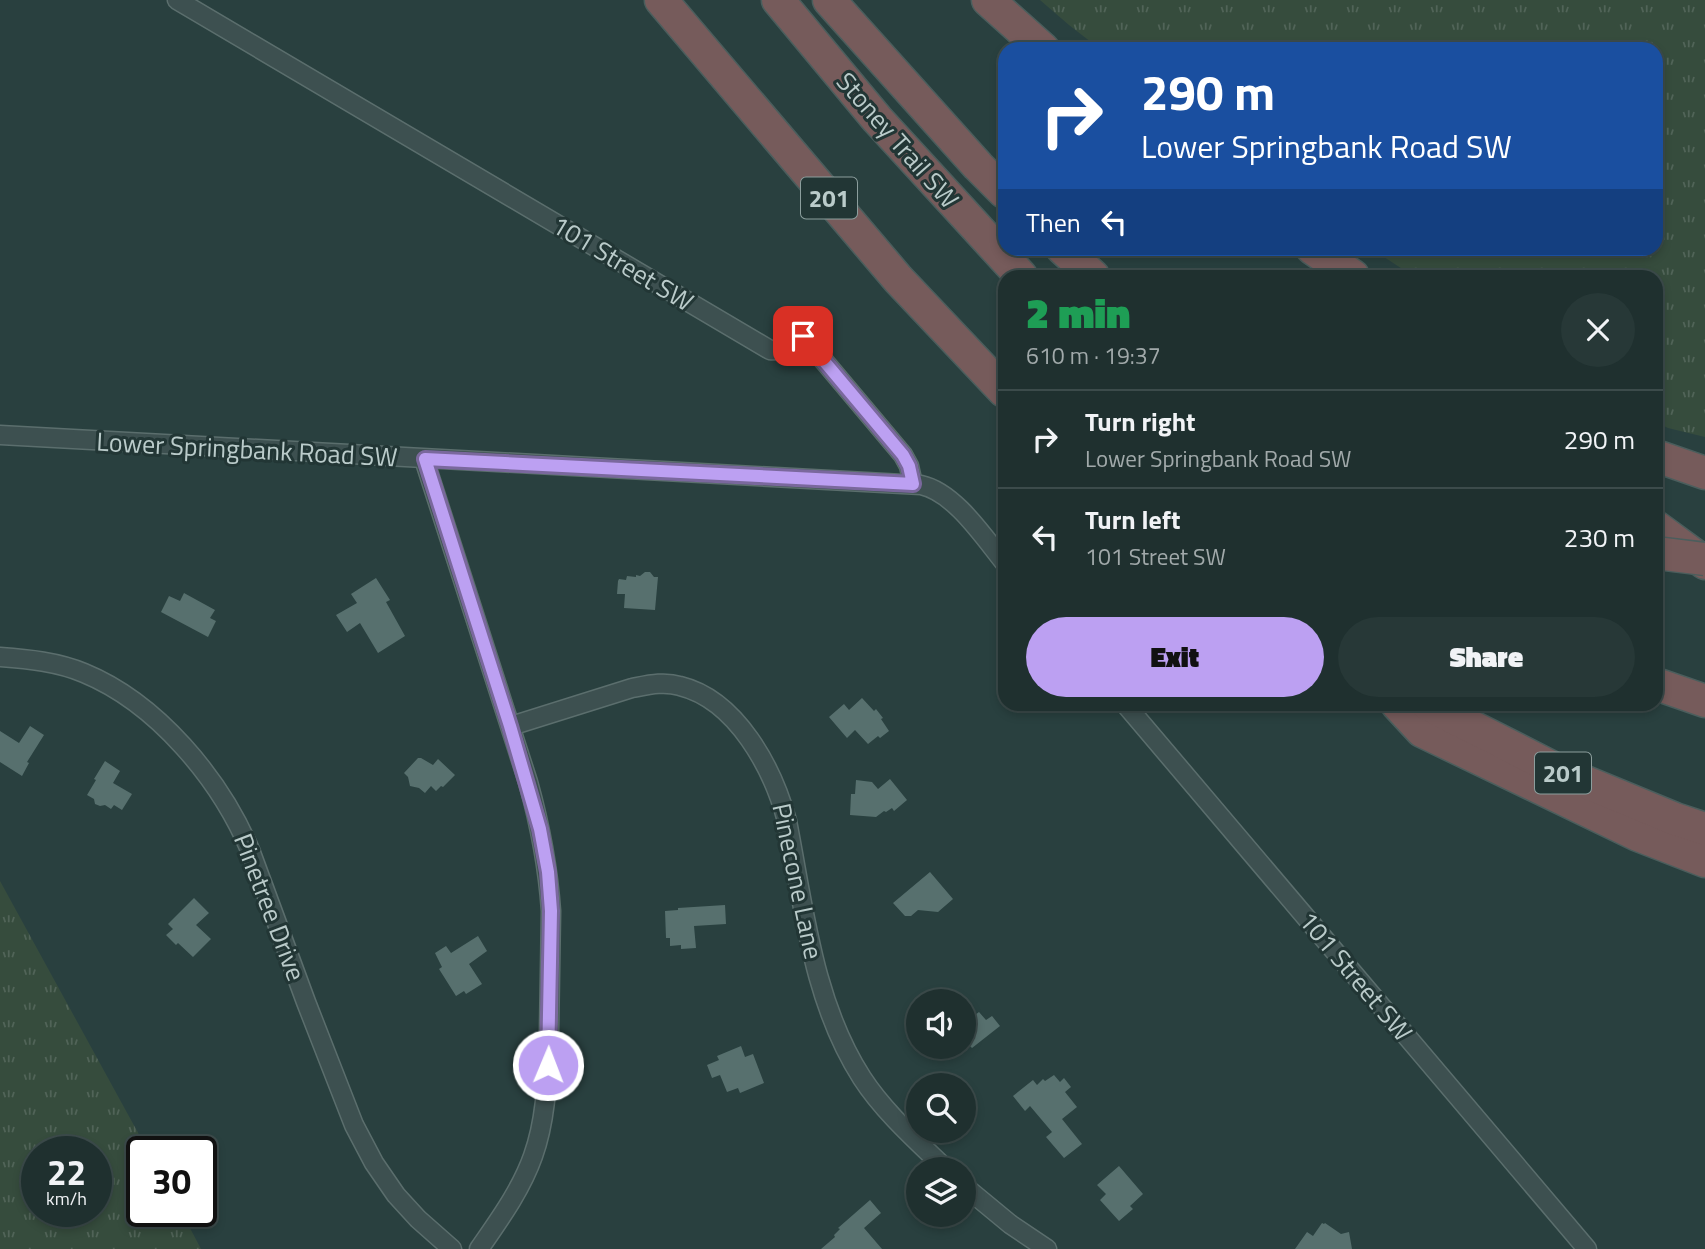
<!DOCTYPE html>
<meta charset="utf-8">
<style>
:root{--surface:#1f302f;--page:#273837;--text:#f1f3f6;--muted:#a1a9aa;--line:#3c4b4b;--accent:#bca0f2}
body{margin:0;font-family:"Titillium Web",sans-serif;background:var(--page);color:var(--text);height:100vh;display:flex;flex-direction:column;font-size:26px;white-space:nowrap}
*{box-sizing:border-box;margin:0}
p{font-size:23px;color:var(--muted)}
.icon{flex:none;width:38px;height:38px;fill:none;stroke:currentColor;stroke-width:2;stroke-linecap:round;stroke-linejoin:round}
.map{position:relative;flex:1;overflow:hidden}
.side{position:absolute;left:998px;top:270px;width:665px;height:441px;display:flex;flex-direction:column;background:var(--surface);border-radius:21px;box-shadow:0 4px 10px #0003,0 0 0 2px var(--line)}
.side>*{flex:none}
.guide{position:absolute;left:998px;top:42px;width:665px;height:214px;border-radius:21px;box-shadow:0 4px 10px #0003,0 0 0 2px var(--line);background:#1a4fa0;color:#fff;overflow:hidden}
.buttons{position:absolute;left:906px;top:989px;display:grid;gap:14px}
.buttons a{display:grid;place-items:center;width:70px;height:70px;border-radius:50%;background:var(--surface);box-shadow:0 4px 10px #0003,0 0 0 2px var(--line);font-size:35px}
.speed{position:absolute;left:21px;top:1136px;display:flex;gap:14px;font-size:35px;font-weight:700;text-align:center}
.speed>*{display:grid;place-content:center;width:91px;height:91px;border-radius:50%;background:var(--surface);box-shadow:0 4px 10px #0003,0 0 0 2px var(--line);line-height:1}
.speed small{font-size:18px;font-weight:400}
.speed .limit{border:4px solid #111;border-radius:10px;background:#fff;color:#111}
.pin{position:absolute;display:grid;place-items:center;width:60px;height:60px;color:#fff;margin:-30px;border-radius:14px;box-shadow:0 4px 10px #0006}
.me{position:absolute;width:77px;margin:-38px;rotate:1deg;stroke-linejoin:round;filter:drop-shadow(0 0 5px #0008)}
.turn{display:flex;align-items:center;gap:24px;height:147px;padding:0 28px;font-size:32px}
.turn .icon{width:91px;height:91px;stroke-width:2.5}
.turn b{display:block;font-size:49px;line-height:60px}
.then{display:flex;align-items:center;height:66px;padding:0 28px;background:#0003;gap:14px;font-size:26px}
.round{display:grid;place-items:center;flex:none;width:74px;height:74px;border-radius:37px;background:var(--page)}
.summary{display:flex;align-items:center;justify-content:space-between;height:119px;padding:0 28px}
h1{font-size:42px;font-weight:800;line-height:52px;color:#1e9e55}
.primary-button{display:flex;gap:14px;margin-top:auto;padding:14px 28px}
.primary-button a{flex:1;height:80px;border-radius:42px;background:var(--accent);color:#111;font-size:28px;font-weight:800;line-height:80px;text-align:center}
.primary-button a+a{background:var(--page);color:var(--text)}
ul{padding:0;list-style:none}
li{display:flex;align-items:center;gap:21px;height:98px;padding:0 28px;border-top:2px solid var(--line)}
li div{flex:1}
li b{display:block;font-size:26px}
li em{font-style:normal}
.map>svg:first-child{display:block}
</style>
<div class="map">
<svg width="1705" height="1249" viewBox="0 0 1705 1249">
<defs>
<pattern id="grass-tufts" width="24" height="20" patternUnits="userSpaceOnUse" patternTransform="scale(1.75)"><rect width="24" height="20" fill="#364c3d"/><path d="M3 7l-1-3M5 7V3M7 7l1-3M15 17l-1-3M17 17v-4M19 17l1-3" fill="none" stroke="#516458"/></pattern>
</defs>
<rect width="100%" height="100%" fill="#29403f"/>
<g fill="url(#grass-tufts)" fill-rule="evenodd">
<polygon points="1040,0 1705,0 1705,437 1668,428 1656,422 1656,276 1413,276 1372,249 1656,248 1656,49 1100,49 1069,25"/>
<path d="M0,881L148,1151L142,1152V1211H181L201,1249H0ZM37,1152H96V1211H37Z"/>
</g>
<g fill="#57706e">
<polygon points="645,572 650,572 654,577 658,577 655,610 624,608 625,594 617,594 618,581 619,579 626,580 627,576 636,577 636,575 640,576"/>
<polygon points="376,578 390,600 386,602 405,636 378,653 360,623 347,632 336,615 357,603 351,594"/>
<polygon points="184,593 215,610 210,618 216,621 208,637 161,612 169,596 180,601"/>
<polygon points="862,698 874,711 876,709 883,718 881,719 889,731 880,738 878,736 868,744 855,730 847,738 829,717 844,704 849,710"/>
<polygon points="30,726 44,735 27,762 29,763 22,776 0,762 0,731 19,743"/>
<polygon points="418,758 421,758 433,765 438,759 455,775 443,787 441,786 436,791 431,786 425,793 419,788 410,786 408,777 404,773"/>
<polygon points="105,761 120,771 113,783 132,794 122,810 114,805 111,809 105,805 100,806 95,804 94,799 87,795 96,780 94,779"/>
<polygon points="890,779 907,800 894,811 892,808 886,812 884,811 876,817 850,815 851,794 855,794 856,780 872,782 878,789"/>
<polygon points="930,872 953,899 938,912 918,910 911,916 905,916 893,903"/>
<polygon points="194,898 209,913 196,925 211,939 193,957 178,943 176,945 166,935 173,929 168,924"/>
<polygon points="725,905 726,924 694,926 696,948 681,949 681,945 670,946 670,938 666,938 665,911 678,910 678,908"/>
<polygon points="478,936 487,951 469,964 482,984 466,994 464,991 456,996 439,969 442,967 435,953 446,946 451,953"/>
<polygon points="964,1010 971,1018 979,1012 986,1020 992,1016 1000,1026 972,1048 970,1046 964,1051"/>
<polygon points="741,1046 745,1057 753,1054 764,1083 740,1093 738,1088 727,1092 720,1075 712,1078 707,1065 719,1060 717,1056"/>
<polygon points="1054,1075 1060,1082 1064,1078 1071,1087 1065,1092 1077,1107 1062,1119 1082,1144 1064,1158 1046,1137 1052,1132 1030,1106 1025,1111 1013,1096 1033,1080 1037,1085 1043,1079 1045,1081"/>
<polygon points="1119,1166 1143,1194 1130,1206 1133,1209 1119,1221 1100,1200 1106,1194 1097,1185"/>
<polygon points="870,1200 881,1213 864,1228 882,1249 821,1249 835,1237 834,1235 840,1229 838,1228"/>
<polygon points="1322,1223 1324,1224 1325,1223 1341,1234 1349,1232 1352,1249 1295,1249 1307,1232 1313,1236"/>
</g>
<g fill="none" stroke-linecap="round" stroke-linejoin="round">
<g stroke="#5b6e6d" stroke-width="21">
<g id="minor">
<path d="M177,0L770,350C783,352 793,343 803,336L903,455L909,466L913,484"/>
<path d="M0,435L921,485C954,492 983,536 1004,562"/>
<path d="M424,459L528,782C540,825 548,867 551,911C550,952 550,993 549,1034C547,1076 547,1117 533,1156C521,1190 499,1220 479,1249"/>
<path d="M0,657C28,659 58,662 84,673C157,703 220,779 250,850L306,1002L354,1125L374,1163L396,1195L418,1219L452,1249"/>
<polyline points="1125,704 1587,1249"/>
<path d="M511,726L632,688C648,685 664,681 680,686C737,700 773,769 787,821C804,908 813,1002 862,1078C884,1112 917,1141 946,1169"/>
<polyline points="964,1186 1010,1224 1047,1249"/>
</g>
</g>
<g stroke="#4b5e5d" stroke-width="35">
<g id="motorway">
<polyline points="661,0 898,279 1004,391"/>
<polyline points="778,0 877,119 1021,276"/>
<polyline points="829,0 978,166 1004,192"/>
<polyline points="988,0 1043,49"/>
<polyline points="1062,248 1093,276"/>
<polyline points="1312,248 1353,276"/>
<polyline points="1656,456 1705,473"/>
<polyline points="1656,527 1705,563"/>
<polyline points="1656,684 1705,701"/>
<polyline points="1397,704 1422,731 1638,835 1705,861"/>
<polyline points="1427,704 1561,772 1675,819 1705,829"/>
</g>
</g>
<use href="#minor" stroke="#3d5050" stroke-width="18"/>
<use href="#motorway" stroke="#765b5b" stroke-width="32"/>
<g stroke="#4b5e5d" stroke-width="35" stroke-linecap="butt">
<polyline id="motorway-bridge" points="1656,553 1705,559"/>
</g>
<use href="#motorway-bridge" stroke="#765b5b" stroke-width="32"/>
</g>
<g fill="none" stroke-linecap="round" stroke-linejoin="round">
<g stroke="#7a689d" stroke-width="18">
<polyline id="route" points="548,1065 551,911 548,872 540,829 510,726 425,459 913,484 909,466 903,455 803,336"/>
</g>
<use href="#route" stroke="#bca0f2" stroke-width="12"/>
</g>
<g text-anchor="middle" dominant-baseline="central" stroke-width="6" stroke-linejoin="round" paint-order="stroke">
<g fill="#223635" stroke="#8c9e9d" stroke-width="2">
<rect x="801" y="177.5" width="56" height="41" rx="5"/>
<rect x="1535" y="752.5" width="56" height="41" rx="5"/>
</g>
<g font-size="24" font-weight="bold" fill="#bacbca">
<text x="829" y="198">201</text>
<text x="1563" y="773">201</text>
</g>
<g font-size="26" fill="#bacbca" stroke="#223635">
<text transform="translate(898 140) rotate(49)">Stoney Trail SW</text>
<text transform="translate(623 263) rotate(31)">101 Street SW</text>
<text transform="translate(247 449) rotate(3)">Lower Springbank Road SW</text>
<text transform="translate(798 881) rotate(78)">Pinecone Lane</text>
<text transform="translate(270 907) rotate(69)">Pinetree Drive</text>
<text transform="translate(1356 976) rotate(50)">101 Street SW</text>
</g>
</g>
</svg>
<div class="buttons">
<a><svg class="icon" aria-label="sound" viewBox="0 0 24 24"><path d="M4 9h4l5-4v14l-5-4H4zM17 9q2 3 0 6"/></svg></a>
<a><svg class="icon" aria-label="search" viewBox="0 0 24 24"><circle cx="10" cy="10" r="6"/><path d="M15 15l6 6"/></svg></a>
<a><svg class="icon" aria-label="layers" viewBox="0 0 24 24"><path d="M12 4l9 5-9 5-9-5zM3 14l9 5 9-5"/></svg></a>
</div>
<div class="speed"><div>22<small>km/h</small></div><div class="limit">30</div></div>
<div class="pin" style="left:803px;top:336px;background:#d93025"><svg class="icon" aria-label="arrive" viewBox="0 0 24 24"><path d="M6 21V4h12l-3 4 3 4H6"/></svg></div>
<svg class="me" style="left:548px;top:1065px" viewBox="-20 -20 40 40"><circle r="17" fill="#bca0f2" stroke="#fff" stroke-width="3"/><path d="M0-11L8 9 0 5-8 9z" fill="#fff"/></svg>
<div class="guide">
<div class="turn"><svg class="icon" aria-label="right" viewBox="0 0 24 24"><path d="M7 20v-9h11M14 6l5 5-5 5"/></svg><div><b>290 m</b>Lower Springbank Road SW</div></div>
<div class="then">Then<svg class="icon" aria-label="left" viewBox="0 0 24 24"><path d="M17 20v-9H6M10 6l-5 5 5 5"/></svg></div>
</div>
<section class="side">
<div class="summary"><div><h1>2 min</h1><p>610 m · 19:37</p></div><a class="round"><svg class="icon" aria-label="close" viewBox="0 0 24 24"><path d="M6 6l12 12M18 6L6 18"/></svg></a></div>
<ul>
<li><svg class="icon" aria-label="right" viewBox="0 0 24 24"><path d="M7 20v-9h11M14 6l5 5-5 5"/></svg><div><b>Turn right</b><p>Lower Springbank Road SW</p></div><em>290 m</em></li>
<li><svg class="icon" aria-label="left" viewBox="0 0 24 24"><path d="M17 20v-9H6M10 6l-5 5 5 5"/></svg><div><b>Turn left</b><p>101 Street SW</p></div><em>230 m</em></li>
</ul>
<div class="primary-button"><a>Exit</a><a>Share</a></div>
</section>
</div>
